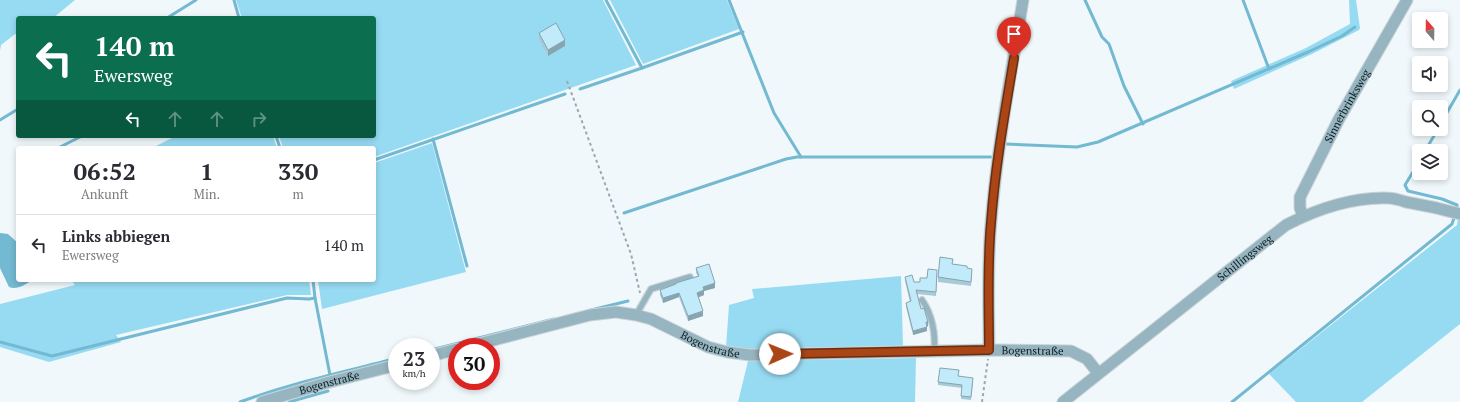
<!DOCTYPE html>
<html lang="de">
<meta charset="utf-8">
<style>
:root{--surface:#fff;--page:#f7f7f7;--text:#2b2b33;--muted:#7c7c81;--line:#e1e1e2}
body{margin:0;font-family:"PT Serif",serif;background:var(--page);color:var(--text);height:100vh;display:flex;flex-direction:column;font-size:15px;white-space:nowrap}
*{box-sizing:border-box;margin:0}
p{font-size:13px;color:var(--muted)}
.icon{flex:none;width:22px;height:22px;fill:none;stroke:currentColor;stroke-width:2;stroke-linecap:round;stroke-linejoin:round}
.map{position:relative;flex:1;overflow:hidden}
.side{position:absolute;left:16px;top:146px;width:360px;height:136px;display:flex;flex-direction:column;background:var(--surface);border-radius:4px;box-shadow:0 2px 6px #0003}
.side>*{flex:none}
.guide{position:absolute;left:16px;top:16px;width:360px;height:122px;border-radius:4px;box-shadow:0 2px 6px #0003;background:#0b6e4f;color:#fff;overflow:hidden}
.needle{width:26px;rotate:340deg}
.tools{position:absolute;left:1412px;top:12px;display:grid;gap:8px}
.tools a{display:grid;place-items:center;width:36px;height:36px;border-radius:4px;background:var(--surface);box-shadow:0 2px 6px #0003;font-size:20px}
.speed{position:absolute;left:388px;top:338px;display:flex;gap:8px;font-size:20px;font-weight:700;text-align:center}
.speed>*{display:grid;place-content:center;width:52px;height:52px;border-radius:50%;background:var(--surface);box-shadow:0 2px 6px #0003;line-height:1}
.speed small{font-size:10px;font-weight:400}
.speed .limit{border:6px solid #d22;background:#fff;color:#111}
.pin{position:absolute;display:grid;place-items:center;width:34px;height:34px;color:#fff;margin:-41px -17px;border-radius:50% 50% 50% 0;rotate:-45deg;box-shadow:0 0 4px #0007}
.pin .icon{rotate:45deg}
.me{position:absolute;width:44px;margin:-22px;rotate:89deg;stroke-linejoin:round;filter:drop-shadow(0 0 3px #0008)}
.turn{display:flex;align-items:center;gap:14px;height:84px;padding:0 12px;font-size:18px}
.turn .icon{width:52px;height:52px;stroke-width:2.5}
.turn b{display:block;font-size:28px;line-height:34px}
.lanes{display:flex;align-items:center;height:38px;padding:0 12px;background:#0003;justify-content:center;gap:20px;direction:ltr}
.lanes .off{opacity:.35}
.eta{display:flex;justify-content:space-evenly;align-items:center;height:68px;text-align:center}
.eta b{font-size:24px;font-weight:600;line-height:28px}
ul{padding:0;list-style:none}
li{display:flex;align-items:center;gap:12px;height:60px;padding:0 12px;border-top:1px solid var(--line)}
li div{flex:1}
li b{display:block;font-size:15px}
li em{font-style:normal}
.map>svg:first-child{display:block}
</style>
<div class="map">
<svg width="1460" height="402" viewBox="0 0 1460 402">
<rect width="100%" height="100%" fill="#f0f8fb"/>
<g fill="#97dbf3">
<polygon points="0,0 75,0 53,18 18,18 18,35 15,34 1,45 0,51"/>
<polygon points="236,0 603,0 636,65 374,157 374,148 283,148 279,136 374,136 374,18 242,18"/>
<polygon points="610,0 727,0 739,29 643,64"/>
<polygon points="1349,0 1356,0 1360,28 1359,30 1312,54 1234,89 1231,81 1306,48 1350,24"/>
<polygon points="176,136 273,136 277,148 152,148"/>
<polygon points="432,143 466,272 322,309 318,280 374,280 374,163"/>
<polygon points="1458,218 1460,219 1460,324 1362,402 1296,402 1269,374 1457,225"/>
<polygon points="901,276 903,346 748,349 726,347 729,305 754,298 752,289"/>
<polygon points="71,280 309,280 311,295 287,295 116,335 121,342 49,362 0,347 0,304 75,285"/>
<polygon points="916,358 915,402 738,402 748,361"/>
</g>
<path fill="#72b9d1" d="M0,233L8,234L18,243V280H32C25,285 17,290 9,287L0,268Z"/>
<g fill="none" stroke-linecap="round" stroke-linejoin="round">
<g stroke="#72b9d1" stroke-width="3">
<polyline points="234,0 239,18"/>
<polyline points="606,0 642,68 743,32"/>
<polyline points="729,0 774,113 801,157"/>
<polyline points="1085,0 1102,37 1109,44 1124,86 1143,124"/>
<polyline points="1243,0 1269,69"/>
<polyline points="167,18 196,0"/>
<polyline points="580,89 642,68"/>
<polyline points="0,120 18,109"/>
<polyline points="1441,123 1460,90"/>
<polyline points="276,136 280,148"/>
<polyline points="433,139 467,266"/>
<polyline points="1005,144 1077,147 1098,142 1308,52 1342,36 1355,27"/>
<polyline points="58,148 82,136"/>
<polyline points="1425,151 1438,129"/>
<polyline points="374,160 565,94"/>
<polyline points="1419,162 1405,185 1408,191 1442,199 1457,205 1457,207"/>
<polyline points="624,213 786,159 797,157 991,157"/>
<polyline points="313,280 315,298 330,375"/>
<polyline points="591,310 628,301"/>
<polyline points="0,342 52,356 287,298 309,299 315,298"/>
<polyline points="431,350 554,319"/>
<path d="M240,402C291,383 345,372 397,358"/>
<polyline points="289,402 328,391"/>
<polyline points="1232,402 1452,224 1454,218"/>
</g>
<g stroke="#ccd5d8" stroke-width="8">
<g id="lane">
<path d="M922,300C932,314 936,334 934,352"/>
<polyline points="636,315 651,289 690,277"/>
</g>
</g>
<g stroke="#ccd5d8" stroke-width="13">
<g id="street">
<path id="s1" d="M1303,216L1300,208V197L1339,119L1407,0"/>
<path id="s2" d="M467,347L590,315L616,312L636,315L651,319L708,347L727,352L750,355L989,350L1071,351L1087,359L1098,373"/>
<path d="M989,350C989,308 987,265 991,222C997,148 1011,74 1023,0"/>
<polyline points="431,356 457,349"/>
<path id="s3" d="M262,402L326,383L397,365"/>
<path id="s4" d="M1063,402L1286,225C1317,209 1352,197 1387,198C1393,198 1400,200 1406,202C1424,205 1442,209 1460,214"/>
</g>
</g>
<g stroke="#9ea8ac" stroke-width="2" stroke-dasharray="3 3" stroke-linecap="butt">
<polyline points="567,81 631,254 640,293"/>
<polyline points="982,402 988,359"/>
</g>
<use href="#lane" stroke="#97b5c0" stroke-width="5.5"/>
<use href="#street" stroke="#97b5c0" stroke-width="11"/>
</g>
<g fill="#a6cad7">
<polygon points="539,33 565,46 548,56 539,39"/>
<polygon points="953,264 967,268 972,274 971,286 938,282 938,277"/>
<polygon points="696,268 715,288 704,291 704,295 698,297 703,316 688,321 679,297 663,303 660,295 660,290 676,285 676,283 698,276 696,273"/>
<polygon points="937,275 936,296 917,294 921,309 928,326 927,326 927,331 913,335 906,307 906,303 910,302 905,281 905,277 914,282 920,282"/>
<polygon points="959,376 973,381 971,400 961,399 962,388 938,385 938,382"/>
</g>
<g fill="#87a4af">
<polygon points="565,40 565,46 548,56 548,50"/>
<polygon points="715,283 715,288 704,291 704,295 697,298 697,293 703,287"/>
<polygon points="679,293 679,297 663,303 663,298"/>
<polygon points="703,311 703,316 688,321 688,316"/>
<polygon points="926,322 928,322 928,326 926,327"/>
<polygon points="927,327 927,331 913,335 913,331"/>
</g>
<g fill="#c1ebfa" stroke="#87a4af">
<polygon points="556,23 565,40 548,50 539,33"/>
<polygon points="940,257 953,259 952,264 967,266 967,268 972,269 971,282 938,277"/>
<polygon points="709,264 715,283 703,287 704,290 697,293 703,311 688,316 679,293 663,298 660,290 676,284 676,283 699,276 696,268"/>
<polygon points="928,269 937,270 936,292 916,290 921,309 924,308 928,322 926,322 927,327 913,331 906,303 911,301 905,277 912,275 914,282 920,282 920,278 927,278"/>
<polygon points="940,368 959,370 958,376 973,378 971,397 961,396 962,385 938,382"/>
</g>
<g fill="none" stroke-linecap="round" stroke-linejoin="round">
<g stroke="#6e2d0e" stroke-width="10">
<path id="route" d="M780,354L989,350C989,308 987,265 991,223C995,167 1005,112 1014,58"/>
</g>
<use href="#route" stroke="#aa4515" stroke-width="7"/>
</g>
<g text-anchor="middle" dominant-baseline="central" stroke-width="3" stroke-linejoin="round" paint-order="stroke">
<g font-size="11" fill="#0c1c21" stroke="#fff">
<text stroke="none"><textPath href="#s1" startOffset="122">Sinnerbrinksweg</textPath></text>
<text stroke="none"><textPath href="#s4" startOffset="232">Schillingsweg</textPath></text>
<text stroke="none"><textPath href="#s2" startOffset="254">Bogenstraße</textPath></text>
<text stroke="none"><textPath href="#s2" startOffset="578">Bogenstraße</textPath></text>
<text stroke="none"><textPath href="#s3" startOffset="70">Bogenstraße</textPath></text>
</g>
</g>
</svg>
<div class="tools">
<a><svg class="needle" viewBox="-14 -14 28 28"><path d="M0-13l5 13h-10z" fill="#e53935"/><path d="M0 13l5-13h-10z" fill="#7c7c81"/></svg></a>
<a><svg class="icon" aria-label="sound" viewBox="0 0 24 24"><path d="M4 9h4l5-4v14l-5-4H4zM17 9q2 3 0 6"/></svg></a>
<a><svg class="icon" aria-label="search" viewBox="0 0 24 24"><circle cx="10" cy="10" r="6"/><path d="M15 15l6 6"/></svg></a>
<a><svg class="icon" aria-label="layers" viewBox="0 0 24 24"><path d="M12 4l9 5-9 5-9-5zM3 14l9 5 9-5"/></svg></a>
</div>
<div class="speed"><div>23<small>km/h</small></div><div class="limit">30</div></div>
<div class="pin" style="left:1014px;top:58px;background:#d93025"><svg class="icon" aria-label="arrive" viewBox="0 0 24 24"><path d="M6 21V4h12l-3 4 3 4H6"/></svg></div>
<svg class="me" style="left:780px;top:354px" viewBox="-20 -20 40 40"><circle r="19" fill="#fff"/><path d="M0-13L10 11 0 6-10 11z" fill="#aa4515"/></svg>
<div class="guide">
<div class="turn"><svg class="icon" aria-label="left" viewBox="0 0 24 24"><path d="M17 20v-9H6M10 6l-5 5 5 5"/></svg><div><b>140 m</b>Ewersweg</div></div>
<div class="lanes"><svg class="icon" aria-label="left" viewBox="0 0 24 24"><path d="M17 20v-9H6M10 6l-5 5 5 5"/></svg><svg class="icon off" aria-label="ahead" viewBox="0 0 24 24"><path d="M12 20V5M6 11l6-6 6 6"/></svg><svg class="icon off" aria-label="ahead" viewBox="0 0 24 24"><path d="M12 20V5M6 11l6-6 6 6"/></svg><svg class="icon off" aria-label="right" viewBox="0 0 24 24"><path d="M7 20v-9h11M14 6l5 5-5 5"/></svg></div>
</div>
<section class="side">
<div class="eta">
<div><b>06:52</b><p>Ankunft</p></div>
<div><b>1</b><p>Min.</p></div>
<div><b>330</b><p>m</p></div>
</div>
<ul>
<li><svg class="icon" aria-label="left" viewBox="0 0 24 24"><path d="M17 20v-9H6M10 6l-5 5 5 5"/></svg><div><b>Links abbiegen</b><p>Ewersweg</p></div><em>140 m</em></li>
</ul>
</section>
</div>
